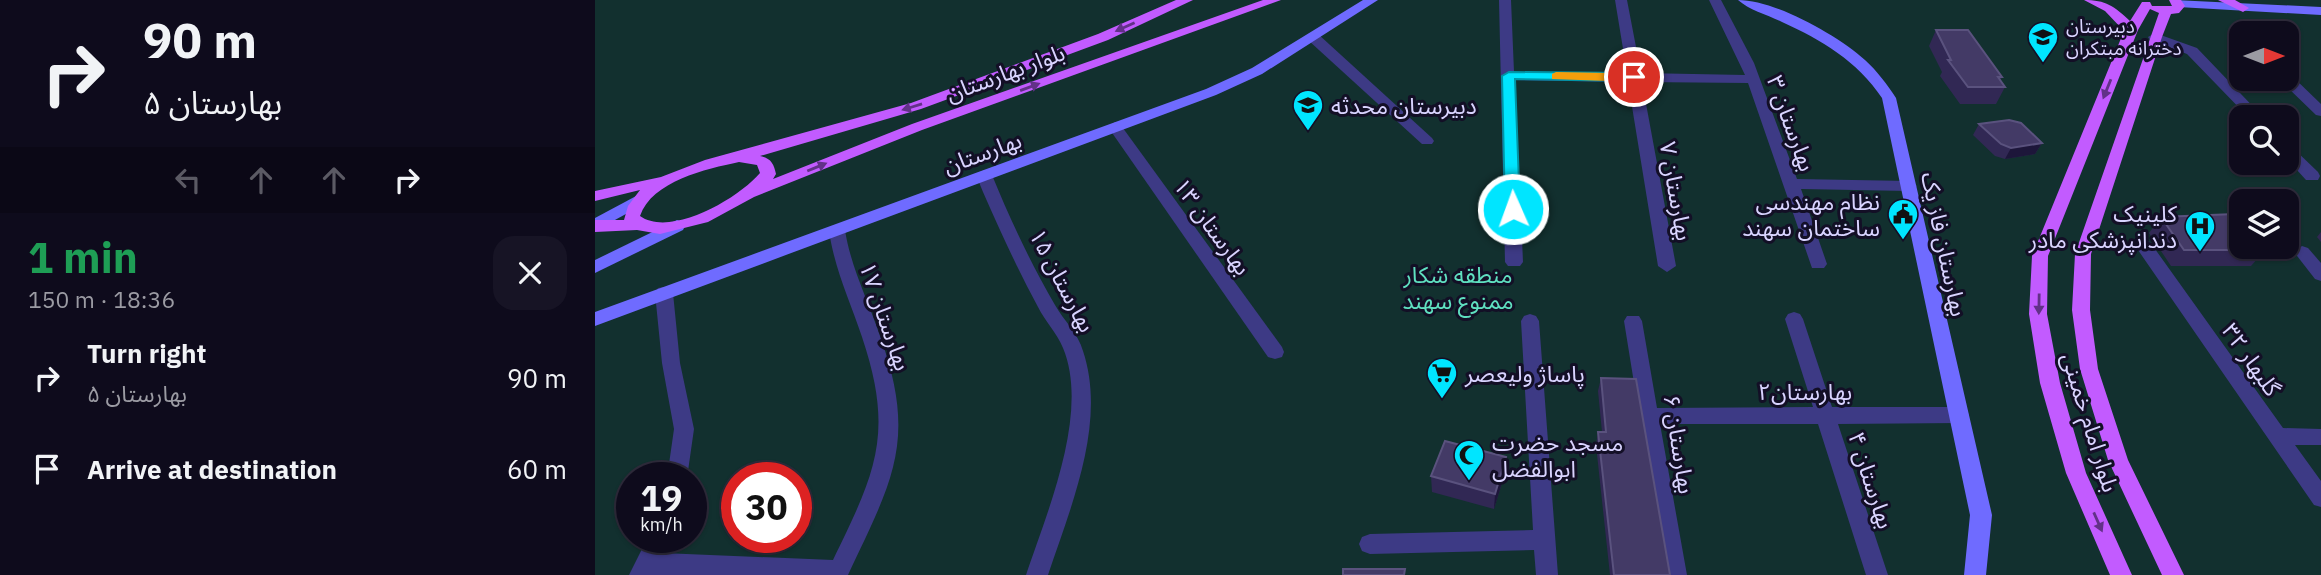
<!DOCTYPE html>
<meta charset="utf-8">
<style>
:root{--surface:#0e0b1c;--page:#171425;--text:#f1f3f6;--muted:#9b9ba3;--line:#2e2b3b}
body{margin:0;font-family:"IBM Plex Sans","Noto Sans Arabic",sans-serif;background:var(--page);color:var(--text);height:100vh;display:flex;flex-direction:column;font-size:26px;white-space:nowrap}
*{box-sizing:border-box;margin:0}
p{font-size:23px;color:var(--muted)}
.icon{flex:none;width:38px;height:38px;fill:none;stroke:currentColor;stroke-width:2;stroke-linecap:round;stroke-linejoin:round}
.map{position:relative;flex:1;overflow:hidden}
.drawer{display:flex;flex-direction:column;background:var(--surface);width:595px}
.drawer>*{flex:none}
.hud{background:#0e0b1c;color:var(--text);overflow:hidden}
.needle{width:46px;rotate:90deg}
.controls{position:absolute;left:1634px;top:21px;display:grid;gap:14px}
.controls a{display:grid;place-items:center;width:70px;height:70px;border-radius:14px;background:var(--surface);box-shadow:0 2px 5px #0004,0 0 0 2px var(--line);font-size:35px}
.speed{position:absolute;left:21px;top:462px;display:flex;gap:14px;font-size:35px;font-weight:700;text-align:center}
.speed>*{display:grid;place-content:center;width:91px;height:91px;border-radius:50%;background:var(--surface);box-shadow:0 2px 5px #0004,0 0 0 2px var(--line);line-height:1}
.speed small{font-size:18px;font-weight:400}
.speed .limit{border:10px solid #d22;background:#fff;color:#111}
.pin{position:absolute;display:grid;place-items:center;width:60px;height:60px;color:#fff;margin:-30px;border:4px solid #fff;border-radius:50%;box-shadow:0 2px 7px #0007}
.me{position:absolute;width:77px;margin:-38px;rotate:358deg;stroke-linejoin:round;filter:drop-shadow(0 0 5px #0008)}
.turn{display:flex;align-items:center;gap:24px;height:147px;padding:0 28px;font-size:32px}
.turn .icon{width:91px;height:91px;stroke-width:2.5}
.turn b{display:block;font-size:49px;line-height:60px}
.lanes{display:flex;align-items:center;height:66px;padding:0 28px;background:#0003;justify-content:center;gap:35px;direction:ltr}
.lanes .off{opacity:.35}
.round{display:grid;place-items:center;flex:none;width:74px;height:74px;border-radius:21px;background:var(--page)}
.summary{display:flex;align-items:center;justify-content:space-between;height:119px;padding:0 28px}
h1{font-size:42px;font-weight:700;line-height:52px;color:#1e9e55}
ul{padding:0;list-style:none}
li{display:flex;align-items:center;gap:21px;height:91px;padding:0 28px}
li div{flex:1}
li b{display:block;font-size:26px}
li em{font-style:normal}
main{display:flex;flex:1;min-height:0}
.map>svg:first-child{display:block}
</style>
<main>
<section class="drawer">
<div class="hud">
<div class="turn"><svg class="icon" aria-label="right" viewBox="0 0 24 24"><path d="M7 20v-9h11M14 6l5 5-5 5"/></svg><div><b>90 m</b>بهارستان ۵</div></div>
<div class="lanes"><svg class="icon off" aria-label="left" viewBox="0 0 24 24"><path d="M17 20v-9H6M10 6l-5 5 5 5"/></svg><svg class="icon off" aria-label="ahead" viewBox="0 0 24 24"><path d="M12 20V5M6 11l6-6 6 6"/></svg><svg class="icon off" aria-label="ahead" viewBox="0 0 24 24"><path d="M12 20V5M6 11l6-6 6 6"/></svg><svg class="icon" aria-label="right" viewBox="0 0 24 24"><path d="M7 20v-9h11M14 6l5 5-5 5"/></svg></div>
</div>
<div class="summary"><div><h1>1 min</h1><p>150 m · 18:36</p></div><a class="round"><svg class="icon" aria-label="close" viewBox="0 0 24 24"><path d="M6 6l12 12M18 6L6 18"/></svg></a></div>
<ul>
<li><svg class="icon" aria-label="right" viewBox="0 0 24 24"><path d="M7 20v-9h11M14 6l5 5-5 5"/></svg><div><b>Turn right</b><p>بهارستان ۵</p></div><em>90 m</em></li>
<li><svg class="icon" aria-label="arrive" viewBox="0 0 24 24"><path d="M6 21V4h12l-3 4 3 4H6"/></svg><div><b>Arrive at destination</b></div><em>60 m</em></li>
</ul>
</section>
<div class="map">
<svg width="1726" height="575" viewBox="0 0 1726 575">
<rect width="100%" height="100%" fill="#130f26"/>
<path fill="#12302f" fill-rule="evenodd" d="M0,0H1726V575H0ZM1647,33H1692V79H1647ZM1647,117H1692V163H1647ZM1647,201H1692V247H1647ZM37,478H96V537H37ZM142,478H201V537H142Z"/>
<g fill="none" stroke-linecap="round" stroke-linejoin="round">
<g fill="#3d3a85" fill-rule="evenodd">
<polygon points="904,0 916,0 919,72 1032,73 1020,0 1032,0 1046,73 1150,75 1114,0 1126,0 1159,63 1202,179 1314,181 1322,186 1314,191 1206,189 1232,264 1229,268 1217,268 1153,83 1047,82 1081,266 1072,272 1063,266 1033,82 920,80 928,262 925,266 913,266 910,262"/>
<polygon points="718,33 723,34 837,138 839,141 837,144 827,144 713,40 713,34"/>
<polygon points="1560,33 1602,48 1668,117 1653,117 1592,54 1555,40 1553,37"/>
<polygon points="1692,75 1697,76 1726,104 1726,116 1721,115 1687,82 1685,79 1692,79"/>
<polygon points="520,122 525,124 687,347 689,352 687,357 680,359 673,357 513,127"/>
<polygon points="1692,145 1697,147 1723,172 1725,176 1723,180 1711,180 1692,159"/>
<path d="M389,170L397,175C415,219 436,264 460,305C469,321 483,333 488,351C512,423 476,506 453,575H431C452,512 495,413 468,348C462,333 450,321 443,307C423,270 405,231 388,192L381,175Z"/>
<path d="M242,224L250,230C256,268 273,300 285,336C323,441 297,481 253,575H34L53,537H75L67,553L238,560C280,473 300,435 267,337C255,301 239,268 234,230Z"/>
<polygon points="1549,240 1555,242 1688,428 1726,429 1726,445 1700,445 1726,481 1726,507 1719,505 1543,250 1541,246 1543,242"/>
<polygon points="1707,246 1713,248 1726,263 1726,281 1720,279 1699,252"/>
<polygon points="69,287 75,288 78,293 85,363 99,429 92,478 72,478 79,429 67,363 60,293 63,288"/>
<polygon points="1199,312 1205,314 1208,319 1237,407 1364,407 1371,409 1374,415 1371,421 1364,423 1243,424 1293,575 1271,575 1223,424 1065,424 1092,575 1070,575 1029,321 1032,316 1044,316 1047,321 1062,408 1218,407 1190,319 1193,314"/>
<polygon points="935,314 941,316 944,321 963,575 941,575 939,550 775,554 767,551 764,544 767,537 775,534 938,530 926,321 929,316"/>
</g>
<g fill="#6f6bff" fill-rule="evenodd">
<polygon points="768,0 783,0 667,74 621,95 0,326 0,312 611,89 657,68"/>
<path d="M1143,0C1180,0 1242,35 1270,60C1282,71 1292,84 1301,98L1397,515L1391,575H1369L1375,515L1287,98C1262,61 1227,40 1187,22C1173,15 1154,10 1143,0Z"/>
<polygon points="1579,0 1726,7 1726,15 1583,7 1579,6"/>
<polygon points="43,195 49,196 51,200 49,204 0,231 0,218"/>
<polygon points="82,220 88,222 90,226 88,230 0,273 0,260"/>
</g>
<g fill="#c25bff" fill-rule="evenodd">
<path d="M581,0H598L513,40L326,109L165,156C176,158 179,164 181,174L178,179L317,124L668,0H686L327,130L159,197L113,222L65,234L42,230L0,232V220H29L33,206L45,190L0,201V191L66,177L110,160L316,103L503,34ZM144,162L162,165L165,173C144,198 76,238 45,216C57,181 111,169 144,162Z"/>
<path d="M1489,0C1511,0 1519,6 1535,21L1547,2H1555L1557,6H1577L1574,0H1586L1590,6L1584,13L1576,14L1567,37L1496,254L1495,310L1503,369L1533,460L1589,575H1567L1513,460L1485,369L1477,310L1480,254L1564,13L1555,9L1543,30L1453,256L1452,314L1465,383L1491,473L1537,575H1515L1471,473L1445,383L1434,314L1437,256L1529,31L1510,11Z"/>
<polygon points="1623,0 1640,0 1654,8 1648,12"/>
</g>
</g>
<g fill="#312854">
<polygon points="1341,30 1407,77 1405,81 1410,87 1401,104 1365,104 1345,76 1347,72 1334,46"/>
<polygon points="1384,124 1447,143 1440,154 1410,159 1400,156 1378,135"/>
<polygon points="1566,217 1670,250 1656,266 1576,266 1554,233"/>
<polygon points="1726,232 1726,242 1722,237"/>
<polygon points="1006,378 1075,575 1015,575 1001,445 1003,432 1007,432 1003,391"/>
<polygon points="911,457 910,473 899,509 837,492 836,476"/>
</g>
<g fill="#1d163a">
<polygon points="1447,143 1440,154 1410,159 1416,148"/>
<polygon points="911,457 910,473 899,509 900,494"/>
</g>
<g fill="#433a66" stroke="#5a527e" stroke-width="2">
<polygon points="1341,30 1373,30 1407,77 1403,77 1410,87 1373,87 1353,60 1356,60"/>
<polygon points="1414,120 1426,123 1447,143 1416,148 1406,144 1384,124"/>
<polygon points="1640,214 1647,222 1647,247 1668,247 1670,250 1589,250 1566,217"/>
<polygon points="1006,378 1041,379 1075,575 1019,575 1003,432 1011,432"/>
<polygon points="850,441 911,457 900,494 836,476"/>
<polygon points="748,569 810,569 809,575 748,575"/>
</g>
<defs><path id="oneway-solid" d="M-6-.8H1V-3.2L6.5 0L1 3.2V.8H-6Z" transform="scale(1.75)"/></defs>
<g fill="#623188">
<use href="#oneway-solid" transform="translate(530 27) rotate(156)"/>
<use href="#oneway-solid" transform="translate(435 87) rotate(-20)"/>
<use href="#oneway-solid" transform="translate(1512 89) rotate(112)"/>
<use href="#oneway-solid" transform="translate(317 107) rotate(163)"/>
<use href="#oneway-solid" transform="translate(222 167) rotate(-22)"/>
<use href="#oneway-solid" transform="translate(1444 304) rotate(91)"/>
<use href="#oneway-solid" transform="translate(1503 522) rotate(66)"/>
</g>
<polygon fill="#00e5ff" stroke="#0095a6" stroke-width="2" points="914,72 1039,73 1045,77 1039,81 920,79 925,209 918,214 910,209 907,76"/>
<polygon fill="#f59e0b" points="961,72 1013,73 1019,77 1013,81 957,79 957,74"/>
<defs>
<g id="school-pin" transform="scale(1.575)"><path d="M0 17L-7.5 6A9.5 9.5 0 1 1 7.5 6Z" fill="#00e5ff" stroke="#130f26"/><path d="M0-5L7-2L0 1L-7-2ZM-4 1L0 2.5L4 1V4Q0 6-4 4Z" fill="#111"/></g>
<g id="civic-pin" transform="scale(1.575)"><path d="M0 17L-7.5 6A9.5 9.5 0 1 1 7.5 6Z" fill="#00e5ff" stroke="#130f26"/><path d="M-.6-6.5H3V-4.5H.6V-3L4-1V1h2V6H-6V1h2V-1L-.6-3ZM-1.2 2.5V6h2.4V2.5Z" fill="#111"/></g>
<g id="hospital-pin" transform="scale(1.575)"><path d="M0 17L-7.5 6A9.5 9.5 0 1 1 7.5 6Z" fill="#00e5ff" stroke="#130f26"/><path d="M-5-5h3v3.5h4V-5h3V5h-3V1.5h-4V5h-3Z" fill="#111"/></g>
<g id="supermarket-pin" transform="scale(1.575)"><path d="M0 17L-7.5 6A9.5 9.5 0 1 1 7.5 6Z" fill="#00e5ff" stroke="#130f26"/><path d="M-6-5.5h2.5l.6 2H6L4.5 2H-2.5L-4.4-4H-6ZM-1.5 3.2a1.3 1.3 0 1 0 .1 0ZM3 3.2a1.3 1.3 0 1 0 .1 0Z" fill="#111"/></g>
<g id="mosque-pin" transform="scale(1.575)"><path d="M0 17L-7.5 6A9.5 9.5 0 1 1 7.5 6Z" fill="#00e5ff" stroke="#130f26"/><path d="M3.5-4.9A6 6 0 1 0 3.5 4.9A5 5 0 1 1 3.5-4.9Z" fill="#111"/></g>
</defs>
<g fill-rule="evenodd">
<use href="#school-pin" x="1448" y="37"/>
<use href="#school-pin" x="713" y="105"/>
<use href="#civic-pin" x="1308" y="214"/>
<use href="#hospital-pin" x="1605" y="226"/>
<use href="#supermarket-pin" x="847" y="373"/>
<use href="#mosque-pin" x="874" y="455"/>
</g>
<g text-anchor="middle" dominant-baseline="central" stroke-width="6" stroke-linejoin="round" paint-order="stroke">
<g font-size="19" fill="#d9d4ff" stroke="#130f26" text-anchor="start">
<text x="1471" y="26">دبیرستان<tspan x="1471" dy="22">دخترانه مبتکران</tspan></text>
</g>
<g font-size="23" fill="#d9d4ff" stroke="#130f26">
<text transform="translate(410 72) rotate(-20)">بلوار بهارستان</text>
<text transform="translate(1197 123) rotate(70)">بهارستان ۳</text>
<text transform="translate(387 152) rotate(-20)">بهارستان</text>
<text transform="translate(1082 191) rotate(80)">بهارستان ۷</text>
<text transform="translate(618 226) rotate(54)">بهارستان ۱۳</text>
<text transform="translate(1350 244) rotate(78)">بهارستان فاز یک</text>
<text transform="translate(468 280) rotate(62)">بهارستان ۱۵</text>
<text transform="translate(291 316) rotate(71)">بهارستان ۱۷</text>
<text transform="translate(1657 359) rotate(55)">گلبهار ۳۲</text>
<text x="1210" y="391">بهارستان۲</text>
<text transform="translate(1496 422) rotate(73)">بلوار امام خمینی</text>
<text transform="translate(1085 444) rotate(81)">بهارستان ۶</text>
<text transform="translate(1277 480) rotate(72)">بهارستان ۴</text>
</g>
<g font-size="23" fill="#d9d4ff" stroke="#130f26" text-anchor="start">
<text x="736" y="105">دبیرستان محدثه</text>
<text x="1285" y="201" text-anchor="end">نظام مهندسی<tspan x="1285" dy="26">ساختمان سهند</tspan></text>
<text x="1582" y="213" text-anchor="end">کلینیک<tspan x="1582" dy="26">دندانپزشکی مادر</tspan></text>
<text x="870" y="373">پاساژ ولیعصر</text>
<text x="897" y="442">مسجد حضرت<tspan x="897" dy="26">ابوالفضل</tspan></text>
</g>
<g font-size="23" fill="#5fe0c0" stroke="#130f26">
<text x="863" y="274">منطقه شکار<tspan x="863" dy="26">ممنوع سهند</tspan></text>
</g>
</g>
</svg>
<div class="controls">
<a><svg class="needle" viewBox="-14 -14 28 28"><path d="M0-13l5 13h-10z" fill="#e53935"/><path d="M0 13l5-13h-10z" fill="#9b9ba3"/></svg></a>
<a><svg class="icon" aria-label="search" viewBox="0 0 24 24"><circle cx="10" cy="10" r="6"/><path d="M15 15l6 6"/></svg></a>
<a><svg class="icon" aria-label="layers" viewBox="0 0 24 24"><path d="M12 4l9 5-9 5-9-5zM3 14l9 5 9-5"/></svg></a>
</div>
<div class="speed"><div>19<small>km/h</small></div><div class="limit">30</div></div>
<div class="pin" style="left:1039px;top:77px;background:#d93025"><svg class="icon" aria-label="arrive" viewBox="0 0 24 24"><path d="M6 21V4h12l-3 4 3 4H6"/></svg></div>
<svg class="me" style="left:918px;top:209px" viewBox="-20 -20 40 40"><circle r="17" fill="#00e5ff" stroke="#fff" stroke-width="3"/><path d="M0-11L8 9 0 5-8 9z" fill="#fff"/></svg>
</div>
</main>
